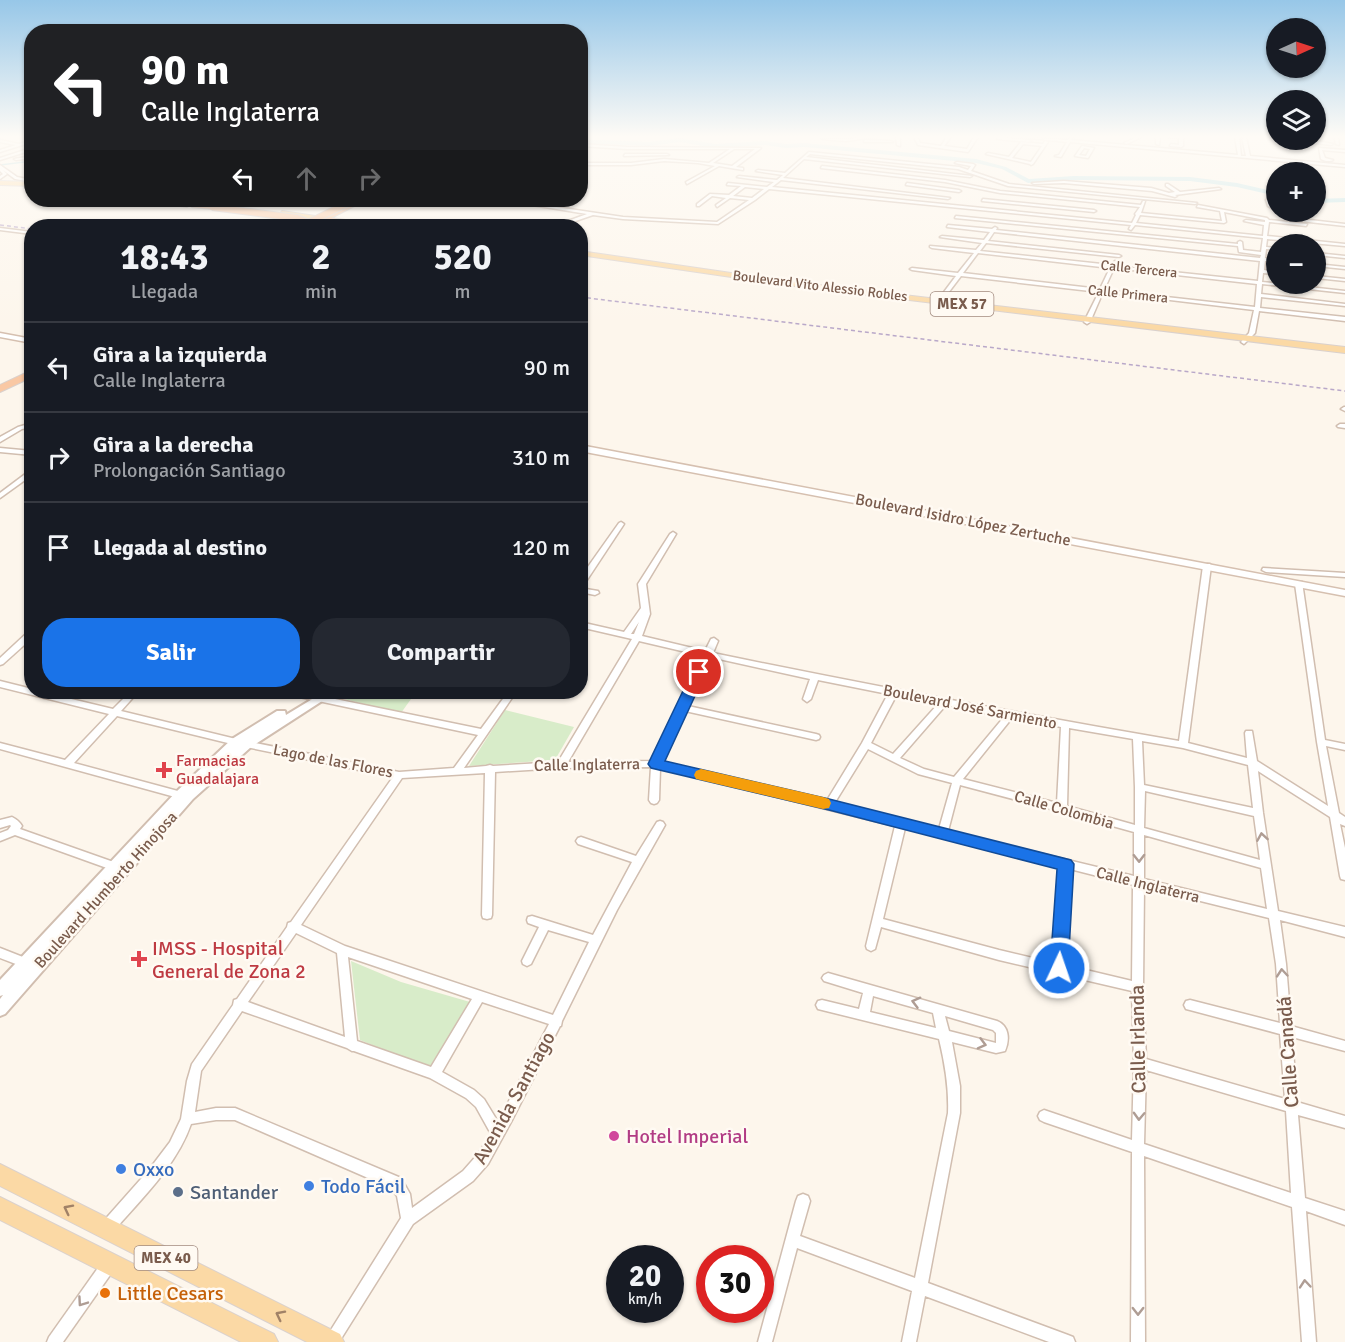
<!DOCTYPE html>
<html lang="es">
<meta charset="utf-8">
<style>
:root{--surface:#171b24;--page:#242831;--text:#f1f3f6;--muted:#9ea1a6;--line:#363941;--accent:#1a73e8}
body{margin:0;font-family:Signika,sans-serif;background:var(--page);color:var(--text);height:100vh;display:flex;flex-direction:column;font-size:22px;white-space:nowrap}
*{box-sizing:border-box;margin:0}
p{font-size:20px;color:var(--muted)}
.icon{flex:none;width:33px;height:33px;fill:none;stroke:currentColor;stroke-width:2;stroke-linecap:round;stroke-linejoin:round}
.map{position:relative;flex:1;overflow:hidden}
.sheet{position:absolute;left:24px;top:219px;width:564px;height:480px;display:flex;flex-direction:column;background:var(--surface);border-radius:24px;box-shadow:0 2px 4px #0004}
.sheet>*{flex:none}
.banner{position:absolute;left:24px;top:24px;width:564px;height:183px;border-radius:24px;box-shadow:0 2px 4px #0004;background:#202124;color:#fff;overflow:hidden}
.needle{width:39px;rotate:87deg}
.buttons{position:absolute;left:1266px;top:18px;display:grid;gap:12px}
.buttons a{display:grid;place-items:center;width:60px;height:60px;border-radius:50%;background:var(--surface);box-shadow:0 2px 4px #0004;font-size:30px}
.speed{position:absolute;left:606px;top:1245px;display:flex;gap:12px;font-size:30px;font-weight:700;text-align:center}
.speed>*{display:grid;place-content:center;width:78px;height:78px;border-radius:50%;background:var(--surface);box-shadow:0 2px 4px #0004;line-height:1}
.speed small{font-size:15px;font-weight:400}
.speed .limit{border:9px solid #d22;background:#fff;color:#111}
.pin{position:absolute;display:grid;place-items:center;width:51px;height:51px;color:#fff;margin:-26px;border:3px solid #fff;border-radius:50%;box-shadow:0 2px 6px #0007}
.me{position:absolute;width:66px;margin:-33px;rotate:3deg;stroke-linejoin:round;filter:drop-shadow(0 0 4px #0008)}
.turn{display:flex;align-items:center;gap:21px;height:126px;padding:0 18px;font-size:27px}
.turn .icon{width:78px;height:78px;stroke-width:2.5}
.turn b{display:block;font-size:42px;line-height:51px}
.lanes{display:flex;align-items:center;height:57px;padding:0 18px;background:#0003;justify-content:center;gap:30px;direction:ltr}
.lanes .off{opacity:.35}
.eta{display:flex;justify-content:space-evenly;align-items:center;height:102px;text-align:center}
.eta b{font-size:36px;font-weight:700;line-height:42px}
.button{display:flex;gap:12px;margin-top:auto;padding:12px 18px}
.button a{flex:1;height:69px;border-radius:24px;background:var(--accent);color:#fff;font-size:24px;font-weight:700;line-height:69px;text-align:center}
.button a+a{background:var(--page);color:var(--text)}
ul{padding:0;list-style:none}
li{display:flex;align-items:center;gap:18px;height:90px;padding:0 18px;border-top:2px solid var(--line)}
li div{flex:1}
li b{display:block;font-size:22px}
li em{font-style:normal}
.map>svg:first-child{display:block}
</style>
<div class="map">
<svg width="1345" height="1342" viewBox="0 0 1345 1342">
<rect width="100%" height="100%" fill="#fdf6ec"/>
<g fill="#d8ecc9">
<polygon points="337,692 416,692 401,713 332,696"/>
<polygon points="505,710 574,727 555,760 469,766"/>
<polygon points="351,961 401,982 470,1002 429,1068 360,1040"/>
</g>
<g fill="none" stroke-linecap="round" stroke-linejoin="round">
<polyline stroke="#a5d3da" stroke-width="1.5" points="0,165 32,161"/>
<g fill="#bfe3e8" fill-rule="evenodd">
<polygon points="680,138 715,144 765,141 786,144 804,143 976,159 1006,167 1029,179 1074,176 1190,177 1237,183 1276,192 1276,196 1237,187 1190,181 1074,180 1028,183 1002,169 976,163 804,147 786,148 765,145 715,148 680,142 649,146 580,143 580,139 649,142"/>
<polygon points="1345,198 1345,202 1316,203 1316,199"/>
</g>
<g stroke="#d1beb0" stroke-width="3">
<g id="minor">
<polygon points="864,137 874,137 846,141 822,139 846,139"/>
<polygon points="896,137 900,137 900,146 897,145"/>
<polygon points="914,137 918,137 920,143 941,146 947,137 951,137 944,146 967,149 974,137 978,137 968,152 918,145"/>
<polygon points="998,137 1029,140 1031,141 1029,142 997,139"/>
<polygon points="1021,137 1068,140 1071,137 1073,138 1071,140 1238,155 1235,137 1239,137 1241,156 1246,156 1242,137 1246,137 1250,156 1345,165 1345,167 1070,142 1061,157 1055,156 1059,155 1067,142"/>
<polygon points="1137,137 1141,137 1127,144 1124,143"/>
<polygon points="1156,137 1160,137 1159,145 1156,144"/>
<polygon points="1168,137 1183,137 1183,146 1181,147 1170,146 1171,144 1179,145 1179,138"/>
<polygon points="1334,137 1338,137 1339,145 1336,144"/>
<polygon points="1316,139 1317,141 1333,144 1331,145 1315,143 1313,140"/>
<polygon points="0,140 19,144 32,140 32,142 0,152 0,150 16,145 0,142"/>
<polygon points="865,140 891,141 893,142 864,142"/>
<path d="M1045,141L1048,142L1033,164L1031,165L1030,164L986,154L988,153L1009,157L1021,142L1043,144ZM1023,144L1042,146L1031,162L1012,158Z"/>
<path d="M580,144L627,147L761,148L736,167L743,168V170L719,166L687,184L686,182L715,166L698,163L664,161L631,165H580V163H631L664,159L709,163L730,149H627L580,146ZM734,149H755L732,166L713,163Z"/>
<path d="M1082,146L1094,148L1088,158L1075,156ZM1084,148L1090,149L1086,156L1079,155Z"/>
<polygon points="31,148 32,150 0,160 0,158"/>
<path d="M1319,148L1345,150V152L1322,150L1325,158L1333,160C1330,162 1324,161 1321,159Z"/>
<path d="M809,152L959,167L968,170L971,166L955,163L957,162L973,164L975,165L971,171L1009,184L1197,203L1195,204L1008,186L958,169L810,154L806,157L972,176L970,177L804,159L783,178L950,198L948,199L781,180L772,187L1132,223L1136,215L1135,214L1140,207L1000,193L945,182L821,168L822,166L945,180L1000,191L1141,205L1143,201H1145L1141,213L1222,221L1220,211L1197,207L1198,205L1267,218L1269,220L1307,224L1306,226L1269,222L1267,236L1345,244V246L1267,239L1266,247L1276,248V250L1266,249L1265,258L1276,260V262L1265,261L1264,270L1276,272V274L1263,273L1262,282L1345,291V293L1262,284L1261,294L1345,304V306L1261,297L1260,308L1345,317V321L1259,311L1255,333L1244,344L1241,342L1249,333L1254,310L1103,292L1090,322L1087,324L1084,322L1099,292L961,276L939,305H937L935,304L956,276L912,270L910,269L912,268L958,273L974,253L932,248L930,247V246L976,250L982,243L940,237L942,236L984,240L990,232L947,227L948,225L992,229L995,227L997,228L996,230L1260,258L1261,255L1239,252L1238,246L955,218L956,216L1238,244V242L1240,241L1242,242L1243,250L1261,252L1263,238L1135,225L1131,230L1129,229L1131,225L769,189L755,200L718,224L623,219L593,215L561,226H556L557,225L587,214L514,202L516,201L623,217L717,222L749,200L730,198L717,207L716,205L726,198L712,196L699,206H697V204L710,194L729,195L741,186L727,185L728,183L767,187L774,182L737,177L739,176L777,180L783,175L756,171L758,170L785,173ZM745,187L764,189L752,198L733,196ZM1224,212L1265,220V222L1246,220L1244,221L1264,225L1263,236L1136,223L1140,215L1224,223L1226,222ZM994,232L1260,261L1258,281L1116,266L1117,262L1115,261L1111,265L980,251L986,243L1119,257L1121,256L1119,255L988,241ZM978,253L1110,268L1100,289L963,273ZM1114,268L1257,284L1255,307L1104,290Z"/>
<polygon points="625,154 667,154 669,155 624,156"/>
<polygon points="32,156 32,158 16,160 14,159"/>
<polygon points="0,165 17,177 32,180 32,182 15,179 3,170 7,174 0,179 0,176 3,174 0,171"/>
<polygon points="1064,181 1151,188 1169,193 1175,192 1166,186 1166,184 1168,184 1180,192 1219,188 1221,189 1175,195 1177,196 1175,197 1152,191 1064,183 1034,184 1032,183"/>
<polygon points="907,183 959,190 961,191 959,192 906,185"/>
<polygon points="983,199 1094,210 1096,211 1094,212 982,201"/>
<polygon points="1266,200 1268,200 1271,204 1276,208 1276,211 1268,206"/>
<polygon points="1316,205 1319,205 1320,206 1316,207"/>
<polygon points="1278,212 1282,212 1301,219 1345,224 1345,226 1300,221"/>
<polygon points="0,228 32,232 32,234 0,230"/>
<polygon points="1316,253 1345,256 1345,258 1316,255"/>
<polygon points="1316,264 1345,267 1345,269 1316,266"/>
<polygon points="1316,276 1345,279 1345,281 1316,278"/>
<polygon points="1344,407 1345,407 1345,411 1341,409"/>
<polygon points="32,423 32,427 22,429 0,442 0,437 18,427"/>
<polygon points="1340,424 1345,424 1345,428 1338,427 1337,426"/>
<polygon points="0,448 32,451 32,455 0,452"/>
<polygon points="32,469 32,475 0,498 0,493"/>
<polygon points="621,522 624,524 583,586 580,586 580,578 619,523"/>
<path d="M673,532L676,534L646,584L650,614L642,636L705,651L711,639L714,638L718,641L713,653C868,685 1023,714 1179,741L1203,566L1207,564H1210L1211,566L1188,743L1247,758L1245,733L1246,731H1252L1257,761L1328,806L1317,742L1295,584L1299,582H1302L1325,740L1345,744V750L1326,746L1339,813L1345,817V826L1340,824L1345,848V880L1341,879L1340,876L1330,817L1258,771L1263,813L1278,911L1345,927V937L1280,920L1286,964L1291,1026L1345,1041V1051L1292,1037L1297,1102L1345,1116V1128L1298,1115L1305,1198L1345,1211V1225L1306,1211L1316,1342H1302L1292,1207L1144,1156L1145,1342H1131L1132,1152L1044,1122L1040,1120L1038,1116L1040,1112L1044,1110L1132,1140L1134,1063L1132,991L999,960L881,927L875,949L871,951L867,949L866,946L895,826L660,768L659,800L657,803L654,804L651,803L649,800L651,767L561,768L495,772L492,915L491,918L487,919L483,918L482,915L485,773L402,778L301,925L345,946L553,1015L589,942L548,930L531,964L527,966L523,964L522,961L539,927L528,923L527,920L528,917L532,916L593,935L632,862L578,844L576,841L578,838L581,837L636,856L657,822L660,821L663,822L665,825L617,910L562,1021L561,1026H560L511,1122L488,1164L473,1181L413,1224L339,1342L324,1341L401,1218L397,1196L391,1188L235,1120H216L191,1124C176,1167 140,1200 111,1234L106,1236L101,1234L99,1229L101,1224L148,1171L170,1142L181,1119L187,1081L192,1064L233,1005L234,1000L237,999L287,927L288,923L291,922L393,777L236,745L117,716L74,763L189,794L191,796L189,798L186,800L0,749V743L65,760L109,714L0,687V681L32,689V692H42L113,709L130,692H138L121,711L236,739L399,772L454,768L478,735L290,695L287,694L286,692H301L481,729L508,692H516L464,768L486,766L490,765L493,766L558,762L632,639L580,627V622L624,632L641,608L638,584L670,534ZM639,622L634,634H631ZM639,641L703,656L653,761L568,762ZM710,657L810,679L803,699L807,702L811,699L818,680L888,694L862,743L826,802L661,762L685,711L816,740L819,739L820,737L819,735L816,734L688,706ZM896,696L938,704L893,754L871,743ZM946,705L1004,717L954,777L924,769L900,758ZM1012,718L1061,727L1057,803L963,779ZM1069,728L1133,739L1135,787V825L1067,806ZM1142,741L1183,748L1248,765L1253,808L1144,785ZM868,749L918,774L952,783L939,829L834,804ZM960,785L1062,812L1134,832V876L948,831ZM1145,791L1254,816L1260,860L1144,828ZM905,828L1060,866L1054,963L999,950L883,919ZM1144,835L1261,868L1267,909L1144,879ZM1070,869L1133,885L1132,981L1065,965ZM1144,887L1269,918L1276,964L1280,1023L1190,1000L1186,1001L1184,1005L1186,1009L1190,1010L1280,1034L1285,1099L1146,1059L1143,987ZM296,933L337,953L345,1037L248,1002ZM348,957L472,999L431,1067L357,1041ZM482,1002L549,1024L498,1122L484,1099L474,1090L442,1072ZM242,1011L347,1048L352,1051H354L430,1078L466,1098L476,1107L491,1134L478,1154L463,1171L412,1208L410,1194L401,1178L235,1108H216L195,1112L201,1071ZM1146,1070L1286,1111L1291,1193L1144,1144Z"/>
<polygon points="1263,568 1345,573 1345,577 1266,572 1262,570"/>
<polygon points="580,588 598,591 599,593 595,595 580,592"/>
<polygon points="29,631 32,631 32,638 3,664 0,665 0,658"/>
<path d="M12,817C16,819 20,822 22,826L20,829L122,865L123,868L122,871L118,872L15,835L0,841V833L8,830L11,826L10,825L0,828V820Z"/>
<polygon points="0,948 33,961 34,964 33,967 29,969 0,958"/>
<path d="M828,973L997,1021C1009,1026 1010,1039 1005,1051L996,1053L952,1042L960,1086V1113L928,1283L1068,1335L1073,1337L1075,1342H1049L925,1296L916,1342H902L912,1291L797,1248L772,1342H758L796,1201L798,1196L803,1194L808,1196L810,1201L800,1236L915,1278L948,1113C949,1088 945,1064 939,1039L818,1009L816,1005L818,1001L822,1000L859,1009L863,993L824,981L822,978L824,975ZM873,996L933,1013L936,1028L870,1012ZM945,1016L993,1030L996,1033V1043L949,1031Z"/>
<polygon points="110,1256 115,1258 117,1263 115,1268 63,1342 47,1342 49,1337 105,1258"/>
</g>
</g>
<g stroke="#d1beb0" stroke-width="4">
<polygon id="tertiary" points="324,692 336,692 251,747 193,799 5,1014 0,1016 0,999 3,995 0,996 0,980 176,792 232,739 277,711 285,711 286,715"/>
</g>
<g stroke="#d6c0b0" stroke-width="3">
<g id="secondary">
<polygon points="0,333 32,339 32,343 0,337"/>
<polygon points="580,445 1345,590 1345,596 580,451"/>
</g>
</g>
<g stroke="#dad1cd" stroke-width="2">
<g id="primary">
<polygon points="0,181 32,182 32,186 0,185"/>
<polygon points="142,200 157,200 190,205 187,207"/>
<polygon points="176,200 190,200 237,207 234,209"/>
<polygon points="282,211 329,218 332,220 329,222 280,214"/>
<polygon points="358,222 384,224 387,226 360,225"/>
<polygon points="580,251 794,282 1345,347 1345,353 794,286 580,255"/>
<polygon points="0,1164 340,1334 344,1342 307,1342 0,1186"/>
<polygon points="0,1197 274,1334 278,1342 241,1342 0,1220"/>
</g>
</g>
<g stroke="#dad1cd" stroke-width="2">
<g id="trunk">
<polygon points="359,200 366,200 331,218 375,224 378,226 324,221 305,222 302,220 323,217"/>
<polygon points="194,204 215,207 212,209 192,207"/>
<polygon points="32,370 32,377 0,392 0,385"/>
</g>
</g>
<use href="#minor" fill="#fff" fill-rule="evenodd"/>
<use href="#tertiary" fill="#fff" fill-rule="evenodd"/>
<use href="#secondary" fill="#fff" fill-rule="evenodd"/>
<use href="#primary" fill="#fbd9a5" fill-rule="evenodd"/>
<use href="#trunk" fill="#f9c8a4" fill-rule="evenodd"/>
<g stroke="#b9a8c9" stroke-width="1.5" stroke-dasharray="4 3" stroke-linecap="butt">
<polyline points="0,225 32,229"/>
<polyline points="580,297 1345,391"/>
</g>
<g stroke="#dad1cd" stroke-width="8" stroke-linecap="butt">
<g id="trunk-bridge">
<polyline points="212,207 297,218 304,221 301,226"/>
<polyline points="302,226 354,200"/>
<polyline points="313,226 333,223 363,226"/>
</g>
</g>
<use href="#trunk-bridge" stroke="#f9c8a4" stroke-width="6"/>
</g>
<defs><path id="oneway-chevron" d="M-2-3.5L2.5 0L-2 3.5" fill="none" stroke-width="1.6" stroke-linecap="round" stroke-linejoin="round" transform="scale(1.5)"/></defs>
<g stroke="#af9d94">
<use href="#oneway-chevron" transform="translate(1262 837) rotate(-99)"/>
<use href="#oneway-chevron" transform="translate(1139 858) rotate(89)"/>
<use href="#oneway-chevron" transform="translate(1282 973) rotate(-95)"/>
<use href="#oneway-chevron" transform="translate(916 1002) rotate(-165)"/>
<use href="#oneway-chevron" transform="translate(982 1044) rotate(15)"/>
<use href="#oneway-chevron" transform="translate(1139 1116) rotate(92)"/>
<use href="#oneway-chevron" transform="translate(1305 1284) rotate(-95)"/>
<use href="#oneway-chevron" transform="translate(82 1302) rotate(125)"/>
<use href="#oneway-chevron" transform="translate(1138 1311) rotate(90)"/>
</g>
<g stroke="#a18267">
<use href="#oneway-chevron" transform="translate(68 1209) rotate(-153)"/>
<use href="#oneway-chevron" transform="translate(280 1315) rotate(-153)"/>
</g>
<linearGradient id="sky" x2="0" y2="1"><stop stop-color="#97c7e8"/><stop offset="0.42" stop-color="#fefbf6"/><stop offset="1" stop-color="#fefbf6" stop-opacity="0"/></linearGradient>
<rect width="1345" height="325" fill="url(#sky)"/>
<polygon fill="#1a73e8" stroke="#114b97" stroke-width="1.5" points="699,668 706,672 665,761 829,799 1071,860 1074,864 1068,968 1066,974 1059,976 1053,974 1050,968 1057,869 829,810 651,768 648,764 692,672"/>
<polygon fill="#f59e0b" points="701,769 823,797 829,799 831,803 829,808 823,809 696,779 694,775 696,771"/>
<g fill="#e0444e" stroke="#fffaf3" stroke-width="2">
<path d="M161 761h6v6h6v6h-6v6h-6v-6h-6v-6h6z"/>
<path d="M136 950h6v6h6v6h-6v6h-6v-6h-6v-6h6z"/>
</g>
<circle fill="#d1479c" stroke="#fffaf3" stroke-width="2" cx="614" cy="1136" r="6"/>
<g fill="#3f7fe0" stroke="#fffaf3" stroke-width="2">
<circle cx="121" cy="1169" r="6"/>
<circle cx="309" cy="1186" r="6"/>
</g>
<circle fill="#5c6f8a" stroke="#fffaf3" stroke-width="2" cx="178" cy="1192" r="6"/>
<circle fill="#e8710a" stroke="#fffaf3" stroke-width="2" cx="105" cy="1293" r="6"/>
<g text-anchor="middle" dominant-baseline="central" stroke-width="5" stroke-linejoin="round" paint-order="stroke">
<g font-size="14" fill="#7a5c4d" stroke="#fffaf3">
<text transform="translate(1139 269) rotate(6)">Calle Tercera</text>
<text transform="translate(820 286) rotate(7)">Boulevard Vito Alessio Robles</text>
<text transform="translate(1128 294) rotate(6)">Calle Primera</text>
</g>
<g fill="#fffaf3" stroke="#a28b7f" stroke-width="1.5">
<rect x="930.5" y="292" width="63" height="24" rx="4.5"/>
<rect x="134.5" y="1246" width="63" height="24" rx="4.5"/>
</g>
<g font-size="15" font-weight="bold" fill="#7a5c4d">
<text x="962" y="304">MEX 57</text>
<text x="166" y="1258">MEX 40</text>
</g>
<g font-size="16" fill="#7a5c4d" stroke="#fffaf3">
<text transform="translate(963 520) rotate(11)">Boulevard Isidro López Zertuche</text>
<text transform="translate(970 707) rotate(11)">Boulevard José Sarmiento</text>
<text transform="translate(333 761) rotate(11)">Lago de las Flores</text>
<text transform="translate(587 765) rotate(-1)">Calle Inglaterra</text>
<text transform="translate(1064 810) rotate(16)">Calle Colombia</text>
<text transform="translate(1148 885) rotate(14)">Calle Inglaterra</text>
<text transform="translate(106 890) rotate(-48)">Boulevard Humberto Hinojosa</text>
</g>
<g font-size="16" fill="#be3a42" stroke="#fffaf3" text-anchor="start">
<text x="176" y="761">Farmacias<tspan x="176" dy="18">Guadalajara</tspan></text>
</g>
<g font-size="20" fill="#be3a42" stroke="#fffaf3" text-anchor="start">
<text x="152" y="948">IMSS - Hospital<tspan x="152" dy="23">General de Zona 2</tspan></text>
</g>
<g font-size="20" fill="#7a5c4d" stroke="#fffaf3">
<text transform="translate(1138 1039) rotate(-91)">Calle Irlanda</text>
<text transform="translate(1288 1052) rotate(-94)">Calle Canadá</text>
<text transform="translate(514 1098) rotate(-61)">Avenida Santiago</text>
</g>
<g font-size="20" fill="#b23c85" stroke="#fffaf3" text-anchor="start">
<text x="626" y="1136">Hotel Imperial</text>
</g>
<g font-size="20" fill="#366cbe" stroke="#fffaf3" text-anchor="start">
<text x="133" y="1169">Oxxo</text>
<text x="321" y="1186">Todo Fácil</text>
</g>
<g font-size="20" fill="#4e5e75" stroke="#fffaf3" text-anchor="start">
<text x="190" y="1192">Santander</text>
</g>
<g font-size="20" fill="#c56008" stroke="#fffaf3" text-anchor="start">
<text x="117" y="1293">Little Cesars</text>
</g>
</g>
</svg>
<div class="buttons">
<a><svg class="needle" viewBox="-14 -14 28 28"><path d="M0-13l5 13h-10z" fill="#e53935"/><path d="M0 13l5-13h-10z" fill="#9ea1a6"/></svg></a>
<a><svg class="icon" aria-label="layers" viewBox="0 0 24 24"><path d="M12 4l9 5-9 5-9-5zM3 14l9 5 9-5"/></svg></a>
<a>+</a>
<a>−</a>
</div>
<div class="speed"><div>20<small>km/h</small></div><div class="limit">30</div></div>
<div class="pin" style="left:699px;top:672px;background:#d93025"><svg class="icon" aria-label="arrive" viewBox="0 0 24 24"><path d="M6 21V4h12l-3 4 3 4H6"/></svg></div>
<svg class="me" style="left:1059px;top:968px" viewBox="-20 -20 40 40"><circle r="17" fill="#1a73e8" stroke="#fff" stroke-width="3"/><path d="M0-11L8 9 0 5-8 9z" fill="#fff"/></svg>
<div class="banner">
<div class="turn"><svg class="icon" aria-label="left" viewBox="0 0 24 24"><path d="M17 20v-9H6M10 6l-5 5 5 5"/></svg><div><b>90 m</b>Calle Inglaterra</div></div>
<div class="lanes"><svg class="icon" aria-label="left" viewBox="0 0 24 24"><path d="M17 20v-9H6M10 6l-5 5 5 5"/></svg><svg class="icon off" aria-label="ahead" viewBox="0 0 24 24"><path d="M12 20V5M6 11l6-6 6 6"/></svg><svg class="icon off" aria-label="right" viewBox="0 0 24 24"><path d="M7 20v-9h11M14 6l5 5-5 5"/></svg></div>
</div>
<section class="sheet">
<div class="eta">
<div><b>18:43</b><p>Llegada</p></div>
<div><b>2</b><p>min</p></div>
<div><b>520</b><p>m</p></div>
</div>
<ul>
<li><svg class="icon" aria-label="left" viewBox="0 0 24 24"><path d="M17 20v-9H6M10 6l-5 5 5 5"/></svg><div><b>Gira a la izquierda</b><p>Calle Inglaterra</p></div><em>90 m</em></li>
<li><svg class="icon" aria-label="right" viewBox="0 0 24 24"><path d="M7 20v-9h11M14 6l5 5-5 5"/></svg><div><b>Gira a la derecha</b><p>Prolongación Santiago</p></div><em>310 m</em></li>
<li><svg class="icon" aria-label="arrive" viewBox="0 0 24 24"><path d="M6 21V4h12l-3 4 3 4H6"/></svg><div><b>Llegada al destino</b></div><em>120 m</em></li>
</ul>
<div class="button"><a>Salir</a><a>Compartir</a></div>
</section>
</div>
